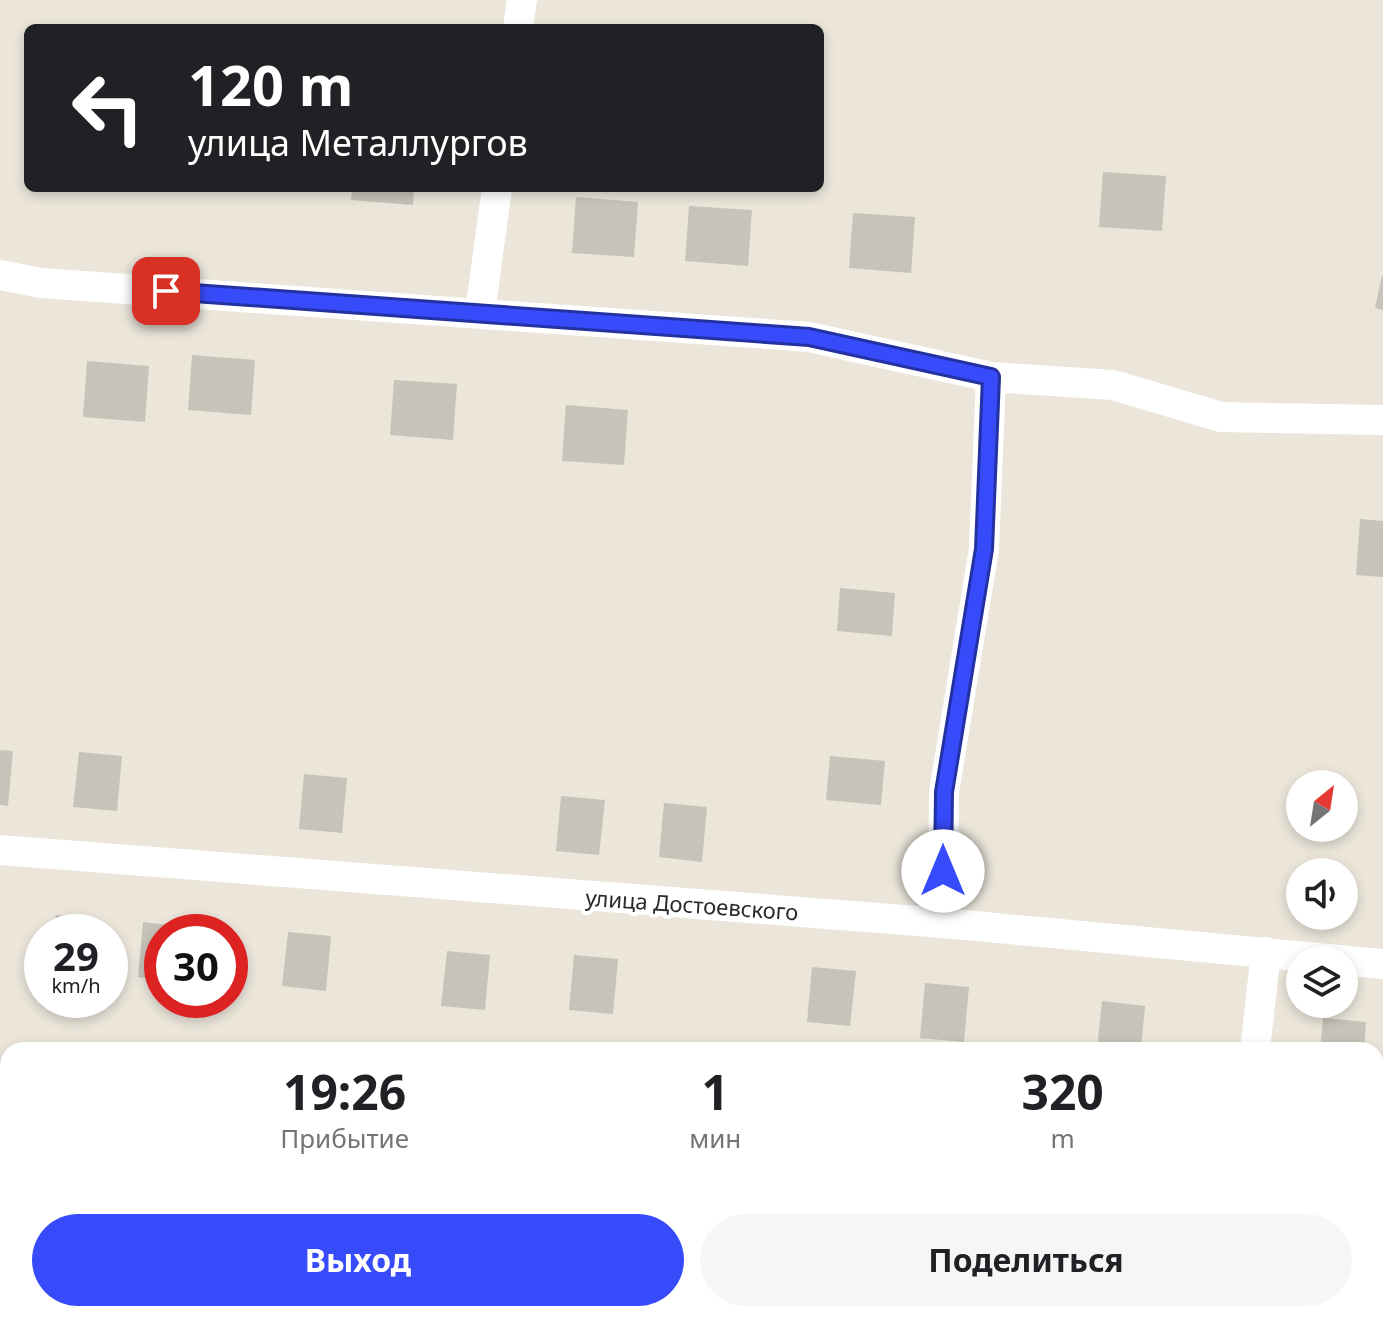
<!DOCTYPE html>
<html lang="ru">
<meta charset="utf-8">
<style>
:root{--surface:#fff;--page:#f6f6f6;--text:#202124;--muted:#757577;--accent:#374bfb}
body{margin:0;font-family:"Noto Sans",sans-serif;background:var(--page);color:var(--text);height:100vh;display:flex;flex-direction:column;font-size:30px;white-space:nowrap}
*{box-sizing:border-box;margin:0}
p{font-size:26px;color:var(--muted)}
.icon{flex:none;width:44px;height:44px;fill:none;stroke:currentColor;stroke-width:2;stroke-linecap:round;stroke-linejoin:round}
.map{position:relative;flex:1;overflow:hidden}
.sheet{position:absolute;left:0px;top:1042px;width:1384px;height:280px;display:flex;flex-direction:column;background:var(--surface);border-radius:24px 24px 0 0;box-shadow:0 4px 12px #0003}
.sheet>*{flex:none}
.guide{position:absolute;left:24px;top:24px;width:800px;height:168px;border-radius:12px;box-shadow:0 4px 12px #0003;background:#202124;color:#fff;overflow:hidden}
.needle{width:52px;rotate:30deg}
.buttons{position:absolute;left:1286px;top:770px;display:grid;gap:16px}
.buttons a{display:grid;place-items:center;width:72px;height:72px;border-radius:50%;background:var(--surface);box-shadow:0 4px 12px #0003;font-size:40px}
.speed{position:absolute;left:24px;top:914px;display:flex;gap:16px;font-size:40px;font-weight:700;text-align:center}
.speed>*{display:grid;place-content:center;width:104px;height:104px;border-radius:50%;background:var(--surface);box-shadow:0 4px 12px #0003;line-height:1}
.speed small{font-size:20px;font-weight:400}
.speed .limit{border:12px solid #d22;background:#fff;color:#111}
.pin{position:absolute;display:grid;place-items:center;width:68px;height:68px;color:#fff;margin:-34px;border-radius:16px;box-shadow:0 4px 12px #0006}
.me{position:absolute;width:88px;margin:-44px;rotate:0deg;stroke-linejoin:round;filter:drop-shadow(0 0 6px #0008)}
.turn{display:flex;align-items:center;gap:28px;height:168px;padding:0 32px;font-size:36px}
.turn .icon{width:104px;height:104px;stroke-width:2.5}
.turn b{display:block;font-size:56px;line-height:68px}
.eta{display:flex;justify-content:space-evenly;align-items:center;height:136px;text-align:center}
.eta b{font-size:48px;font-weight:700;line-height:56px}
.action{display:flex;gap:16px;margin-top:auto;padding:16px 32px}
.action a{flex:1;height:92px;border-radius:48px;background:var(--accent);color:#fff;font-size:32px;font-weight:700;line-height:92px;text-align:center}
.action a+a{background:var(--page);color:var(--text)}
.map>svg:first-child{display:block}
</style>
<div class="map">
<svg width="1383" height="1322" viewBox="0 0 1383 1322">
<rect width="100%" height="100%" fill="#ebe5da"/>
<g fill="#c7c3b9">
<polygon points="1103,172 1166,176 1162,231 1099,227"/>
<polygon points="352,188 414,188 413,205 351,200"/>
<polygon points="576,197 638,202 634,257 572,253"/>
<polygon points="689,206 752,210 748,266 685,261"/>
<polygon points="853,213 915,217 911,273 849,268"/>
<polygon points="1382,276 1383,276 1383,310 1375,308"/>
<polygon points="192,355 255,360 251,415 188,410"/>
<polygon points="87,361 149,366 145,422 83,417"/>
<polygon points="394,380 457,384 453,440 390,435"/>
<polygon points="566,405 628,410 624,465 562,461"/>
<polygon points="1360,519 1383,521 1383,577 1356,575"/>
<polygon points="840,588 895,593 892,636 837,631"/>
<polygon points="0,750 13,751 8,806 0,805"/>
<polygon points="79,752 122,756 117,811 73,807"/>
<polygon points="830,756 885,761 881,805 826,800"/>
<polygon points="304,774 347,778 342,833 299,829"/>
<polygon points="561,796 605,800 599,855 556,851"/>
<polygon points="664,803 707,807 702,862 659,857"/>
<polygon points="56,915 99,919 98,932 54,932"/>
<polygon points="143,922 186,927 186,932 162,932 162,980 138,977"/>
<polygon points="288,932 331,936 326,991 282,986"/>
<polygon points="447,951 490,955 485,1010 441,1006"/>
<polygon points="574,955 618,959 613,1014 569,1010"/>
<polygon points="812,967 856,971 850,1026 807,1022"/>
<polygon points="925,983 969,987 964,1042 920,1038"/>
<polygon points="1102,1001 1145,1006 1141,1050 1097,1050"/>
<polygon points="1323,1018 1366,1022 1364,1050 1320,1050"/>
<polygon points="6,1160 8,1160 8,1210 1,1209"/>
</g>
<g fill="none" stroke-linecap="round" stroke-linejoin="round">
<g stroke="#fff" stroke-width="30">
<polyline points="518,28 522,0"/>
<polyline points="0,275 41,283 809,337 991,377 1113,385 1221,417 1383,420"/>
<polyline points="480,313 497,188"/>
<polyline points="0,850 943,923 1383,964"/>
<polyline points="943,923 944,792 984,549 991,377"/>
<polyline points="1255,1050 1266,952"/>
<polyline points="0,1273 8,1277"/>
<polyline points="569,1314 656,1322"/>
<polyline points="974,1314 987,1322"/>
<polyline points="1238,1314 1239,1322"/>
<polyline points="722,1322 742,1314"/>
<polyline points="926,1322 935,1314"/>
</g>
</g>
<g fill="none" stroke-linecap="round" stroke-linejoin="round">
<g stroke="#2431a3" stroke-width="20">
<polyline id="route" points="166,291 809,337 991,377 984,549 944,792 943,871"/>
</g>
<use href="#route" stroke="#374bfb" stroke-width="14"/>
</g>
<g text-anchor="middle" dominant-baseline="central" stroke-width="8" stroke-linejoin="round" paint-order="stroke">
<g font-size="22" fill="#292929" stroke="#fff">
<text transform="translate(692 904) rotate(4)">улица Достоевского</text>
</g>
</g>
</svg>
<div class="buttons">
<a><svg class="needle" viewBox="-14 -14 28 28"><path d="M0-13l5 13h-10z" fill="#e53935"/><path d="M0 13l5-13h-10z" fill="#757577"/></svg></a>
<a><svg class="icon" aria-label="sound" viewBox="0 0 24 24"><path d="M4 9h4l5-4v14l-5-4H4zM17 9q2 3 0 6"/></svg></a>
<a><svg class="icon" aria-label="layers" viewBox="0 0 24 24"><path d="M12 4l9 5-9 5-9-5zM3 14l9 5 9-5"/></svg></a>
</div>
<div class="speed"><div>29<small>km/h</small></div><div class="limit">30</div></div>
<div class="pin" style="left:166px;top:291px;background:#d93025"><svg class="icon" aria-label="arrive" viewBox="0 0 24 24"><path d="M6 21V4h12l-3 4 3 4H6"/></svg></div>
<svg class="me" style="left:943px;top:871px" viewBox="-20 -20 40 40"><circle r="19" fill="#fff"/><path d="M0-13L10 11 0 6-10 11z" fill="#374bfb"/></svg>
<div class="guide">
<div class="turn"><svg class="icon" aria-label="left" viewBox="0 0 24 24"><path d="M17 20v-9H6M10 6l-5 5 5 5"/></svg><div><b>120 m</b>улица Металлургов</div></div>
</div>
<section class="sheet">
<div class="eta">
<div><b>19:26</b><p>Прибытие</p></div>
<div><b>1</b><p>мин</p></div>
<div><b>320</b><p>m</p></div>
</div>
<div class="action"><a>Выход</a><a>Поделиться</a></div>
</section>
</div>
